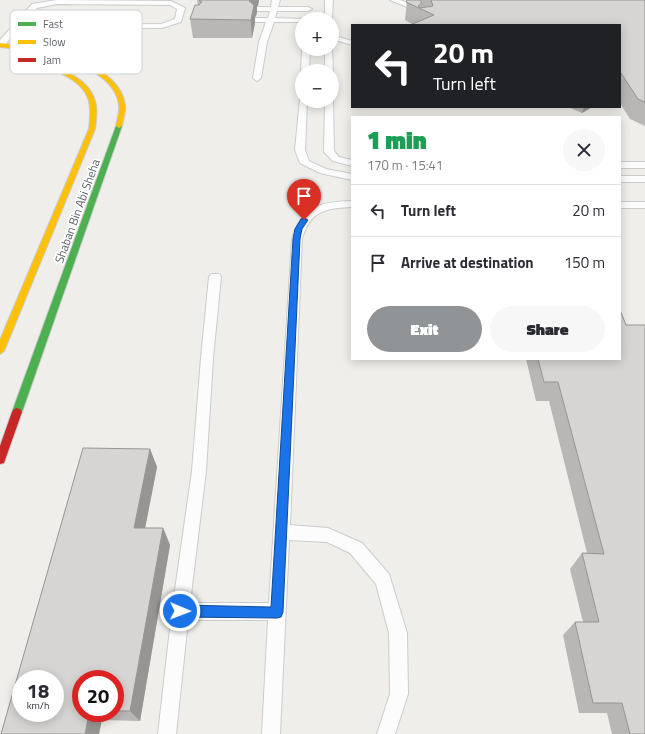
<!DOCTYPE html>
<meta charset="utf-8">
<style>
:root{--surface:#fff;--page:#f7f7f7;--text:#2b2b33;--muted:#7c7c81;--line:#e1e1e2;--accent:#919496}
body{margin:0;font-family:"Titillium Web",sans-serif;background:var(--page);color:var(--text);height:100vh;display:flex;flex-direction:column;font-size:15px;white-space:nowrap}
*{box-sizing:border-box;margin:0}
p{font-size:13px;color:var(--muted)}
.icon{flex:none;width:22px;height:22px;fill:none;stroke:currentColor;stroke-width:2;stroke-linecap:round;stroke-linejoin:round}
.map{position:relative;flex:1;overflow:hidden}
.drawer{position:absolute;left:351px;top:116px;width:270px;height:244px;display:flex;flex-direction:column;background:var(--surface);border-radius:0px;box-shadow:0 2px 10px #0003}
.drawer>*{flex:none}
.top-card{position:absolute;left:351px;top:24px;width:270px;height:84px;border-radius:0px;box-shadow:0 2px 10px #0003;background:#202124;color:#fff;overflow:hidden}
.controls{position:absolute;left:295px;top:12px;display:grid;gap:8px}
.controls a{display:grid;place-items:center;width:44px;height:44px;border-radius:50%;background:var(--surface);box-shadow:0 2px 10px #0003;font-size:20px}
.speed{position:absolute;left:12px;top:670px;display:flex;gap:8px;font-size:20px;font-weight:700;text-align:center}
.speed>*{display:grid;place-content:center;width:52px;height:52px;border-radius:50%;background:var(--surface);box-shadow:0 2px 10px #0003;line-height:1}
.speed small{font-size:10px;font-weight:400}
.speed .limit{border:6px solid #d22;background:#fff;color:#111}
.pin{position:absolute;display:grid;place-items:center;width:34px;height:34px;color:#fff;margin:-41px -17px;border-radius:50% 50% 50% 0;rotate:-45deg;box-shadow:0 0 4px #0007}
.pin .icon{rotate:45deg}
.me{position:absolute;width:44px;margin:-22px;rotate:91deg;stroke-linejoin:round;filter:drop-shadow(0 0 3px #0008)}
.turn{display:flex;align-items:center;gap:14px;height:84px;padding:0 16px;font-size:18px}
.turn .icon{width:52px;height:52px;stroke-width:2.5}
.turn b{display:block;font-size:28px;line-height:34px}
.round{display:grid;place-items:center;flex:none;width:42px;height:42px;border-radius:21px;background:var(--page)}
.summary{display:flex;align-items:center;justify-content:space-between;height:68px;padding:0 16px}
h1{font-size:24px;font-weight:800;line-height:30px;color:#1e9e55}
.action{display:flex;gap:8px;margin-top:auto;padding:8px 16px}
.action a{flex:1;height:46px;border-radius:24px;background:var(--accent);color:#fff;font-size:16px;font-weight:800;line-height:46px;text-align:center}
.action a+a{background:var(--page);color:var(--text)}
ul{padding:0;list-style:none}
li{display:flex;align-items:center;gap:12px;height:52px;padding:0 16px;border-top:1px solid var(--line)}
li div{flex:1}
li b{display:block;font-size:15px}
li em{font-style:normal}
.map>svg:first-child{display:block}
</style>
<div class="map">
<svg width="645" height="734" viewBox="0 0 645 734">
<rect width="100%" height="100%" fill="#efeeea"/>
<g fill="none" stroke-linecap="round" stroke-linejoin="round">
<g stroke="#cbcccc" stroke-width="2">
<g id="lane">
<path d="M56,0L171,1L185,8L181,22L162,28L42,29L28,50H25L21,48L36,28L24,22L3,47H0V40L32,4ZM57,4L170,5L177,9L175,19L161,24L41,25L28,18L37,8Z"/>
<polygon points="272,0 280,0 278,7 308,7 312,9 308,11 277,11 275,18 305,19 302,19 302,22 274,22 267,42 261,78 257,81 253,78 259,42 266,22 256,22 252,20 256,18 268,18 270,11 258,11 254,9 258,7 271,7"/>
<polygon points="325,0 333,0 332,20 325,19"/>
<polygon points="390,0 400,0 425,9 429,24 418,25 421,23 419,12"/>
<polygon points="332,35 352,41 352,45 332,39"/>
<polygon points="332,48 333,71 332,73 332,71 325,71 325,49 332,49"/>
<polygon points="302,49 310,49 309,71 302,71 302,73 301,71"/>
<polygon points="300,99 302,99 302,101 307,101 305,150 309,161 326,169 352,174 352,180 320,173 300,163 295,150"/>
<polygon points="332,99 333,101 334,151 339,157 352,160 352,166 333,161 324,152 325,101 332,101"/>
<rect x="620" y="162" width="25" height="6"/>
<rect x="620" y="176" width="25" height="6"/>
<path d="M352,201V207C325,208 310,211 302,239L290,525L328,528L362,543L389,574L407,633L408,694L395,734H377L390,694L389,633L376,584L350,553L327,542L289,540L280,734H262L268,620H188L176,734H158L172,611L192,471L201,358L209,277L211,274H219L221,277L213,358L206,471L190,603H269L292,239C301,206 321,202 352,201Z"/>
<rect x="620" y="202" width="25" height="6"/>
</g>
</g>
<g stroke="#cacacb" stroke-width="2">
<polygon id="fast" points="119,124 122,126 22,412 20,415 17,416 14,415 12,412 116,126"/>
</g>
<g stroke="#cacacb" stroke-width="2">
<g id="slow">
<path d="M0,43C36,48 119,59 125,105C126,111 123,120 122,126L119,128L116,126C117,120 120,111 119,105C114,62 33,51 0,47Z"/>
<path d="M17,58C43,62 87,72 95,101C98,110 96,120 95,129L4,351L0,354V340L89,129C90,120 91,110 89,101C81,73 39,66 15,61V59Z"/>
</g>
</g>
<g stroke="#cacacb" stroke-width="2">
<polygon id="jam" points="17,408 20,409 22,412 5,460 4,463 0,464 0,446 12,412 14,409"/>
</g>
<use href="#lane" fill="#fdfcfc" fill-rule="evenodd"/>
<use href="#fast" fill="#4caf50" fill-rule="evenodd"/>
<use href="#slow" fill="#ffc107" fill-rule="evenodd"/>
<use href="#jam" fill="#c62828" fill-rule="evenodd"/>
</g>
<g fill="#b8b7b5" fill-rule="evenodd">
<polygon points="197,0 259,0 258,6 257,6 257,12 256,16 255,17 255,23 252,38 193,38 190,19 198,5"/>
<polygon points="407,0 645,0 645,126 630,119 620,103 620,25 412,24 405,20"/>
<polygon points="568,107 592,107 582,113"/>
<polygon points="526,359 620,359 645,734 612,734 607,713 579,713 563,635 575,622 583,622 570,569 582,553 587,553 549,401 536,401"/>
<path d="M150,449L157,467L145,528H163L170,545L140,721L102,720L1,734ZM115,679V713H81Z"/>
</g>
<g fill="#969594">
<polygon points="251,0 259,0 258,6 257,6 257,12 256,16 255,17 255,23 252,38 249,1"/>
<polygon points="584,107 592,107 582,113"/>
<polygon points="150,449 157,467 142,544 134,528"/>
<polygon points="163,528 170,545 140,721 130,711"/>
<polygon points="89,713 93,713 102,720 99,734 85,734"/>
</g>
<g fill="#d6d5d3" stroke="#969594" fill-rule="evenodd">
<polygon points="199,0 251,0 249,1 254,5 251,20 190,19 195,5 199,5 202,2"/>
<polygon points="407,0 421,0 421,4 418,6 420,8 433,6 431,0 645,0 645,102 638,99 621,73 620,74 620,25 410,25 434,15 406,2"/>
<polygon points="620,310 626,325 645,325 645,734 630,734 622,703 593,703 575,622 599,622 582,553 604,554 558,382 544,382 538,359 620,359"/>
<path d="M83,448L150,449L134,528H163L130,711H115V679H81V713H89L85,734H1ZM21,679H55V713H21Z"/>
</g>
<polygon fill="#1a73e8" stroke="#114b97" points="304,218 308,220 302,229 300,239 283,612 281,617 277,618 180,617 176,616 174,611 176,607 180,605 271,607 293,239 295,229 301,219"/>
<g text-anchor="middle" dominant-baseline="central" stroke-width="3.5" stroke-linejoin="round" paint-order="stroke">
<g font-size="12" fill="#5f6368" stroke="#fff">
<text transform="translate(77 211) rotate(-70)">Shaban Bin Abi Sheha</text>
</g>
</g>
<rect x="10" y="10" width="132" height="64" rx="6" fill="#fff" stroke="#cfd0d2" stroke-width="1"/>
<rect x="18" y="22" width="18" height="4" fill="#4caf50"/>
<rect x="18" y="40" width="18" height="4" fill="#ffc107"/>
<rect x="18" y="58" width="18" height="4" fill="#c62828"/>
<g font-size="11" fill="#5f6368">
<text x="43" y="28">Fast</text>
<text x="43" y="46">Slow</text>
<text x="43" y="64">Jam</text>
</g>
</svg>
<div class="controls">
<a>+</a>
<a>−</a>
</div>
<div class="speed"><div>18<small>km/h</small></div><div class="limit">20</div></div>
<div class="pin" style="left:304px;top:220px;background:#d93025"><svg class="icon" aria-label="arrive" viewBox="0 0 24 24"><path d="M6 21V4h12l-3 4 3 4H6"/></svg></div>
<svg class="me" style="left:180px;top:611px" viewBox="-20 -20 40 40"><circle r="17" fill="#1a73e8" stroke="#fff" stroke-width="3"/><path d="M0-11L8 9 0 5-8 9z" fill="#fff"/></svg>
<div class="top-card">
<div class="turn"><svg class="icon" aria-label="left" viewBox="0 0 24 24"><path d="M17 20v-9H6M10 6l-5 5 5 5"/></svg><div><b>20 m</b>Turn left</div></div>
</div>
<section class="drawer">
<div class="summary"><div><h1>1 min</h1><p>170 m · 15:41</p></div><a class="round"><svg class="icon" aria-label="close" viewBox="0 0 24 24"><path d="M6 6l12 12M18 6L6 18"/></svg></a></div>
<ul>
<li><svg class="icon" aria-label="left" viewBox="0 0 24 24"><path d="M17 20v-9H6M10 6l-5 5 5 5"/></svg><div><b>Turn left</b></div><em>20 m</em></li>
<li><svg class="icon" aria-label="arrive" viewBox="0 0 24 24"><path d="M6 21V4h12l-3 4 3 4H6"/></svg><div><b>Arrive at destination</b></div><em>150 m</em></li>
</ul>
<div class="action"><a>Exit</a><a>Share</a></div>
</section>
</div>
